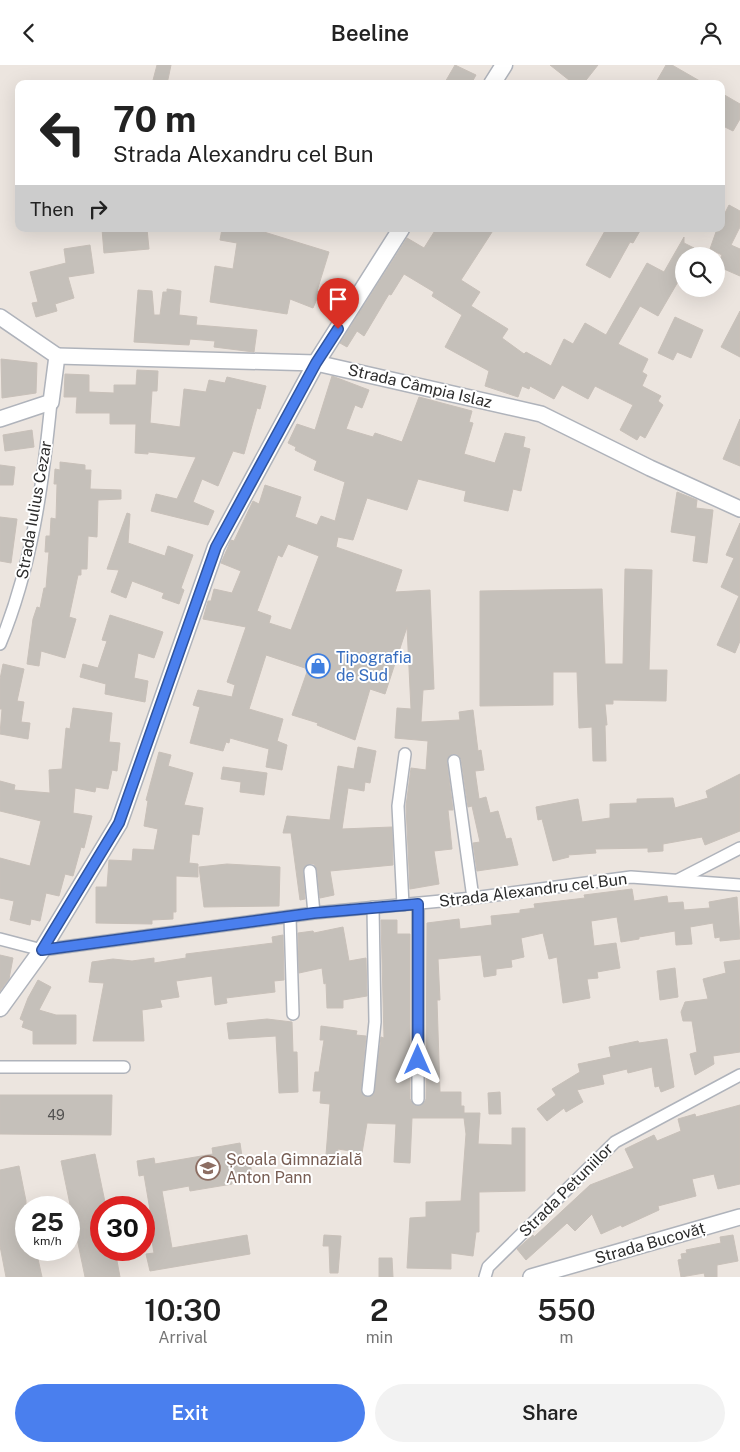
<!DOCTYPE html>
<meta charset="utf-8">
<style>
:root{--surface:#fff;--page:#f2f2f2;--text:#222;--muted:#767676;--accent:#4a7fee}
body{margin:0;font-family:"Public Sans",sans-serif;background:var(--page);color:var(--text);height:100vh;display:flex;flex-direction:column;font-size:19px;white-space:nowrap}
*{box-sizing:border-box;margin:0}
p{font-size:16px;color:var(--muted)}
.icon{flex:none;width:28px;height:28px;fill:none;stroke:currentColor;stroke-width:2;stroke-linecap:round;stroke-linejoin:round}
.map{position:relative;height:1212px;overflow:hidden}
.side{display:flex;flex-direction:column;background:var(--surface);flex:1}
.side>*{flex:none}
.guide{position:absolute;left:15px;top:15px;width:710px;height:152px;border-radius:10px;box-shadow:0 5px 20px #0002;background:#fff;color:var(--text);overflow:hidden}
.fabs{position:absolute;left:675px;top:182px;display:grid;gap:10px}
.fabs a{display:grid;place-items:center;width:50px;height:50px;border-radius:50%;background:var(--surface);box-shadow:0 5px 20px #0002;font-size:25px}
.speed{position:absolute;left:15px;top:1131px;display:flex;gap:10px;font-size:25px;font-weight:700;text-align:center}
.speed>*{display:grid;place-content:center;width:65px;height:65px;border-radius:50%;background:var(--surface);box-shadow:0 5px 20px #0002;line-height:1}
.speed small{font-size:12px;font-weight:400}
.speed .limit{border:8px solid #d22;background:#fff;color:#111}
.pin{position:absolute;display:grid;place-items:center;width:42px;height:42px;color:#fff;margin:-51px -21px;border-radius:50% 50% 50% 0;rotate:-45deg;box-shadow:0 0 5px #0007}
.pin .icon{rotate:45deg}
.me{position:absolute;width:55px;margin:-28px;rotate:0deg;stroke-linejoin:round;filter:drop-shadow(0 0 4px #0008)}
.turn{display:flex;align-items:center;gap:18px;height:105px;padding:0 15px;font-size:22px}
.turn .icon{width:65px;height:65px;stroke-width:2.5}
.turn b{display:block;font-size:35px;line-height:42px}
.then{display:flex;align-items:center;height:48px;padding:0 15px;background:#0003;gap:10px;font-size:19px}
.eta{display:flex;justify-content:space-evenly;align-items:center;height:85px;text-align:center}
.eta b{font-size:30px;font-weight:600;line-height:35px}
.action{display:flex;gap:10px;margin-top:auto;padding:10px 15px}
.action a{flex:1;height:58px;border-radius:30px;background:var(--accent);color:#fff;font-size:20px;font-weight:600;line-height:58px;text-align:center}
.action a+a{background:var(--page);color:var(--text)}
header{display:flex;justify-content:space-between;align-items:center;height:65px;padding:0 15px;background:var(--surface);font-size:22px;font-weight:600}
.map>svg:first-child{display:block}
</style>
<header><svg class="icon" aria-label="back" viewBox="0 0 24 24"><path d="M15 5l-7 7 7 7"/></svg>Beeline<svg class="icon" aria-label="person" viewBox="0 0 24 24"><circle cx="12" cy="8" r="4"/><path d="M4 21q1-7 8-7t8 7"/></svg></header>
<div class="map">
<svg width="740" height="1212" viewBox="0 0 740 1212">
<rect width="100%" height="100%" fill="#ece5df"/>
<g fill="#c5c0ba" stroke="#c8c0b9" fill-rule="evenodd">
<polygon points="157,0 171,0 167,19 152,19"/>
<polygon points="455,0 476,10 471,19 444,19"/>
<polygon points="550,0 598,0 583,19 574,19"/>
<polygon points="666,0 672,0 705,19 655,19"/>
<polygon points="721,28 740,39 740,54 733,66 721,60"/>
<polygon points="729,140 740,146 740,162 731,180 740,184 740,211 717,201 722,190 710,184 717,164 721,164 721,156"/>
<polygon points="102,164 147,164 149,184 104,188"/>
<polygon points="222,164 247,164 264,167 329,187 317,226 320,227 313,243 290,234 287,249 210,237 215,201 233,204 237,178 220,175"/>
<polygon points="436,164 494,164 461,215 480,227 471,241 508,264 502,273 524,289 526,287 551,301 564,274 573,279 585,258 606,270 647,198 664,207 684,172 684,178 694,183 689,191 684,191 684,217 679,215 658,251 640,241 618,279 648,294 642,307 647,310 642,321 661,331 658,336 663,340 645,373 640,370 637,375 620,365 633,340 595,321 588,334 562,320 554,334 530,321 529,324 522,321 518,332 485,321 489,306 445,282 462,250 432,231 434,227 404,209 391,230 389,229 364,271 357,266 347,282 340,278 407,173 424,183"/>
<polygon points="606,164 641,164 633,178 630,177 610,213 586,200"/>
<polygon points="90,180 94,208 68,212 74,233 55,239 57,246 36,252 32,238 38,237 30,207 66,198 64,184"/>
<polygon points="167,224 181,226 179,250 197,252 196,260 257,265 254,287 214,282 215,276 190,274 189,280 134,277 138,225 152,226 154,250 160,250 163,227 167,227"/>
<polygon points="740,246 740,292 721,282"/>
<polygon points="675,252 703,265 691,293 677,287 673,295 658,288"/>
<polygon points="1,294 37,298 36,328 2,333"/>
<polygon points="137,305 158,306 157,326 152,326 150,358 180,362 184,324 206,327 209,315 225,318 227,312 266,321 260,344 257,343 244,389 233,386 218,421 202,414 193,437 214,446 208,460 151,446 156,429 177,434 196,392 148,387 148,389 135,388 136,359 110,359 110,348 76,348 77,332 64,332 65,309 89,310 89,327 114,328 114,320 136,320"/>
<path d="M332,311L369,325L362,343L355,340L346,364L373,372L375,368L402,377L419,332L472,346L469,357L473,358L464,389L495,398L505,368L525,372L523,382L530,384L521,426L513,424L508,446L464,436L466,426L418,414L407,445L367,433L353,475L338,472L336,482L402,505L395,527L430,525L434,624L423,625L421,657L460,655L459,647L473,645L478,686L481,685L484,705L475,706L479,734L486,732L490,748L498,746L506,774L511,773L518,800L477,806L473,778L480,777L472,741L468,742L461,694L457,689H452L447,697L453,745H448L452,784L434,786L439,819L410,824L406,741L411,703L426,705L428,676L395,673L397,643L411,644L407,562L385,629L370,624L355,675L317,660L318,658L292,650L308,604L266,590L249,644L283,654L277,676L287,680L282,705L266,702L269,684L230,673L229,678L226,677L223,686L190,678L200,642L193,640L198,625L232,632L235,620L227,617L246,562L203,554L208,536H211L214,524L232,528L241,506L221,498L231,475L234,476L253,436L259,439L265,420L301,432L295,452L317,460L321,451L335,456L345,417L314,405L317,396L295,385L296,382L288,378L297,359L315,365ZM288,479L319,491L291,565L269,558L271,551L257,546L278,490L282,492Z"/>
<polygon points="740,354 740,401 723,394"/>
<polygon points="32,365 34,382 5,386 3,370"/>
<polygon points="60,397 85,400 85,405 91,405 90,424 121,425 121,434 98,435 97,472 88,471 87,504 81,504 81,510 78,510 69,552 76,554 65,593 41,586 39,601 27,599 33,554 37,542 40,543 44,523 46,523 49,487 45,487 46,471 50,471 51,453 56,454 57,419 54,419 55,404 60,405"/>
<polygon points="0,400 15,402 13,420 0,420"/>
<polygon points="677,427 697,435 696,443 713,445 707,498 693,496 696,471 671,467"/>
<polygon points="127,448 130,449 128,478 165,491 168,481 193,490 181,523 184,525 179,539 162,533 164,528 132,516 126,533 111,527 119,505 107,504"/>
<polygon points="0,452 17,454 11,498 0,496"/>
<polygon points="740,458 740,576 735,588 717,580 739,531 721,522 734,493 726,490"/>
<polygon points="625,504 652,505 649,605 667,605 666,636 613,635 613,639 605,639 607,660 605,660 606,696 593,696 592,662 579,663 577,607 553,607 553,640 480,641 480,526 602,524 605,599 623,599"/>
<polygon points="110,550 163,567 154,593 138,588 134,613 148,616 145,637 105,629 106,619 80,612 83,599 98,603 107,576 102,575"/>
<polygon points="3,599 24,604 17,636 24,637 21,657 30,658 28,674 0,669 2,644 0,644 0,614"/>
<polygon points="73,643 112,648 109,677 120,678 117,706 112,705 108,724 96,722 95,727 75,723 73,748 92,751 84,783 81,782 73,811 65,809 59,831 46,828 40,856 31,854 30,860 10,855 14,836 0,833 0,793 30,801 41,756 0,746 0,716 15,720 14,725 50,728 49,705 62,704 66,663 70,664"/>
<polygon points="358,682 376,686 370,718 365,717 364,726 348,723 342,764 392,762 393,800 330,806 334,830 320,833 317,805 314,799 309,799 303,806 305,834 300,835 291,768 283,768 287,751 330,755 338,701 354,704"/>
<polygon points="159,687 171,690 168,701 193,708 184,740 203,743 199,770 192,769 189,798 198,799 198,812 176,811 176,847 173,847 173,854 152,855 152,859 96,858 96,822 107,822 109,795 132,796 133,784 154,785 158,764 144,761 148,736 146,735"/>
<polygon points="223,702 267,708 264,730 240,727 241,717 221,714"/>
<polygon points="740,709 740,766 705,780 702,772 663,779 663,786 648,787 648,783 595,784 596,788 568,790 569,792 553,796 542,754 538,755 536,742 578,734 582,757 610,753 610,739 637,738 637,734 673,733 675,743 708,733 706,726"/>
<polygon points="227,799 280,802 279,841 204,842 199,802"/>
<polygon points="632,824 634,836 667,831 668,838 683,837 684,845 710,843 709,837 737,832 740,874 720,876 720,872 715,873 713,858 690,862 692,879 676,880 675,866 639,872 639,874 621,877 617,852 591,856 594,881 616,878 620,903 597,907 598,913 587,914 590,933 563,938 557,892 549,894 543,868 521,873 524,892 511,895 512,902 496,904 496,910 484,912 481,890 438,894 440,935 437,935 440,1027 461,1027 461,1041 464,1041 464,1048 480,1048 478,1079 512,1080 512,1063 525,1063 525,1126 479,1127 479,1167 476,1167 473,1191 451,1188 451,1204 407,1203 410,1153 426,1152 426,1137 461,1136 466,1069 464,1053 412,1053 410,1098 394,1097 396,1059 367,1058 362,1088 338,1084 337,1092 326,1090 330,1039 320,1038 321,1026 313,1026 315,1007 319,1007 324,975 320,975 321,961 357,966 356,970 366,971 361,1025 367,1032 374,1029 381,972 384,973 381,855 397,855 397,869 410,869 410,1034 414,1040 418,1041 424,1038 426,1034 427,858 459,854 460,864 492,860 491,851 520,848 520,845 535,843 534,839 585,833 584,830"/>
<polygon points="343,862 349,896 366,893 367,931 343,935 343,943 327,943 326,918 324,919 322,903 299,908 298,868 313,866 314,868"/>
<polygon points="283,870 284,915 274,916 275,927 226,933 227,938 215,940 212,911 176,916 179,932 160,935 162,942 142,945 144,976 93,976 104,918 89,917 92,897 113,894 132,896 154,893 154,898 186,893 186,889 273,878 272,872"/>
<polygon points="0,890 13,893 9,914 0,926"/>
<polygon points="740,895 740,987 713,991 714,999 695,1010 690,989 697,987 692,956 683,956 681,947 685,937 708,934 703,914 726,908 724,897"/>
<polygon points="675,903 678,932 660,935 657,906"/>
<polygon points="38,915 51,922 39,945 56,950 76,950 76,979 33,979 33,966 22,962 24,956 20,954 28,933"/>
<polygon points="267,954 292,957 293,987 297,987 298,1027 279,1028 276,971 229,974 227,958"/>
<polygon points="667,974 674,1022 661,1027 659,1021 655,1022 652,1002 628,1008 627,1004 602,1010 604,1019 577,1025 583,1037 566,1047 564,1043 547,1056 537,1044 556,1030 552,1024 580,1007 578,999 611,992 609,982 638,976 639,978"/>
<polygon points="500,1027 501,1049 489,1049 488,1028"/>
<polygon points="0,1030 112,1030 111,1070 0,1069"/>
<polygon points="740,1040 740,1119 718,1124 714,1109 692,1114 696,1131 658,1141 659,1145 622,1162 621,1160 601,1169 592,1149 575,1166 567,1158 526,1195 517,1184 533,1170 534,1172 590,1120 634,1103 625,1084 654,1070 657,1076 681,1066 678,1054 695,1049 696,1052"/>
<polygon points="240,1078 243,1098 250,1097 252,1110 231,1114 232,1119 190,1126 189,1121 162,1126 172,1183 247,1170 250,1189 150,1206 146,1189 154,1188 147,1146 150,1145 144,1110 139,1111 137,1096 154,1093 155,1099 213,1089 212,1083"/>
<polygon points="95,1089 106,1142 101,1142 101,1185 115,1185 120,1212 85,1212 61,1096"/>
<polygon points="19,1101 26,1136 26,1185 36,1185 42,1212 6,1212 0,1181 0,1105"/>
<polygon points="324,1170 341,1171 338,1208 330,1208 329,1181 323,1181"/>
<polygon points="733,1170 738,1196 717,1200 717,1212 705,1212 704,1208 681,1212 678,1195 682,1194 681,1189 687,1188 686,1185 721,1178 720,1172"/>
<polygon points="379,1193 392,1193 393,1212 379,1212"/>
</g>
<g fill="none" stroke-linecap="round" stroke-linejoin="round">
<g stroke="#afb3bb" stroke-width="14">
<g id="minor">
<path d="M0,579C32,502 43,419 51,337"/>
<polyline points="454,696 473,833"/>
<polyline points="310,806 314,848"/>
<polyline points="678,815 740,783"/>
<polyline points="403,840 398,741 405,689"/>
<polyline points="290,852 293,949"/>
<polyline points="0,874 42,885 314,848 473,833 631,812 740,820"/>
<polyline points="0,1002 124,1002"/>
<polyline points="368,1025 375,957 373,842"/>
<polyline points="418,1034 418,839"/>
<polyline points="485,1212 488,1202 615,1077 740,1010"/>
</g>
</g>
<g stroke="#afb3bb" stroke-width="18">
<g id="tertiary">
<polyline points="0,252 57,291"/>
<polyline points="0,354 51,337 57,291 316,298 541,349 650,403 740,444"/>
<polyline points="531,1212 740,1152"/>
</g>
</g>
<g stroke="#afb3bb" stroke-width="19">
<g id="secondary">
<polyline points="492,19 504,0"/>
<polyline points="0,943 42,885 119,758 216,482 316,298 401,164"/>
</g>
</g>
<use href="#minor" stroke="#fff" stroke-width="11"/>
<use href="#tertiary" stroke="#fff" stroke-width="15"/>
<use href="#secondary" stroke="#fff" stroke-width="16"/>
</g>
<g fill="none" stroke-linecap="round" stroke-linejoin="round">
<g stroke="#30539b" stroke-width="12">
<polyline id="route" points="338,264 316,298 216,482 119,758 42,885 314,848 418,839 418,995"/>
</g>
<use href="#route" stroke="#4a7fee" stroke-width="9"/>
</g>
<defs>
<g id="shop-ring" transform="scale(1.25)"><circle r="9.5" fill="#fff" stroke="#3f7fe0" stroke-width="1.5"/><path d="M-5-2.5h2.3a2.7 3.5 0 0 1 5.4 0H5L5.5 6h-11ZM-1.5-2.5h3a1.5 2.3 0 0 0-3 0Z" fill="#3f7fe0"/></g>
<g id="school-ring" transform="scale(1.25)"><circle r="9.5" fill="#fff" stroke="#8d6e63" stroke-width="1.5"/><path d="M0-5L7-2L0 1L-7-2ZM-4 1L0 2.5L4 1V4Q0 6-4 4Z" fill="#8d6e63"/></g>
</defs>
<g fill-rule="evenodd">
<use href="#shop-ring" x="318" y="601"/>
<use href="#school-ring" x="208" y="1103"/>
</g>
<g text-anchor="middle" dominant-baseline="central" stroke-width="4" stroke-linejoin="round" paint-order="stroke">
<g font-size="14" fill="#525150">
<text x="56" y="1050">49</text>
</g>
<g font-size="16" fill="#2c2c2c" stroke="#fff">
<text transform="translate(420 321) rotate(13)">Strada Câmpia Islaz</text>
<text transform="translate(34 445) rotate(-80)">Strada Iulius Cezar</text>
<text transform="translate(533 825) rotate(-7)">Strada Alexandru cel Bun</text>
<text transform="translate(566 1125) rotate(-45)">Strada Petuniilor</text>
<text transform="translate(650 1178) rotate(-16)">Strada Bucovăț</text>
</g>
<g font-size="16" fill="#366cbe" stroke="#fff" text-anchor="start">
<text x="336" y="592">Tipografia<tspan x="336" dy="18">de Sud</tspan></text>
</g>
<g font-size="16" fill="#785e54" stroke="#fff" text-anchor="start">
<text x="226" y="1094">Școala Gimnazială<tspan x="226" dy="18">Anton Pann</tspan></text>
</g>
</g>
</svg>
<div class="fabs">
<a><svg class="icon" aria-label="search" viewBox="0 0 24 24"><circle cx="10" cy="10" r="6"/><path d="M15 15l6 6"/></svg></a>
</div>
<div class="speed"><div>25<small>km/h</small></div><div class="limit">30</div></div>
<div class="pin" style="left:338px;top:264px;background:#d93025"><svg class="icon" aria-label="arrive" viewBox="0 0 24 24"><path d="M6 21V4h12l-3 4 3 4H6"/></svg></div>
<svg class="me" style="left:418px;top:995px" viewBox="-20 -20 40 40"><path d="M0-17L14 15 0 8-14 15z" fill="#4a7fee" stroke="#fff" stroke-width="4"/></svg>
<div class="guide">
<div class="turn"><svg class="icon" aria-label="left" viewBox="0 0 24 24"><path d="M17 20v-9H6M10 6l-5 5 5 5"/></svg><div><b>70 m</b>Strada Alexandru cel Bun</div></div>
<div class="then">Then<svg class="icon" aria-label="right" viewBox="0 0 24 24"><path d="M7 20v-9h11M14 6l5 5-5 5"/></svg></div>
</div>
</div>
<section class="side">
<div class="eta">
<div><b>10:30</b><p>Arrival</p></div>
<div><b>2</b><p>min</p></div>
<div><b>550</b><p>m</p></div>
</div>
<div class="action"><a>Exit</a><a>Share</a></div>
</section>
